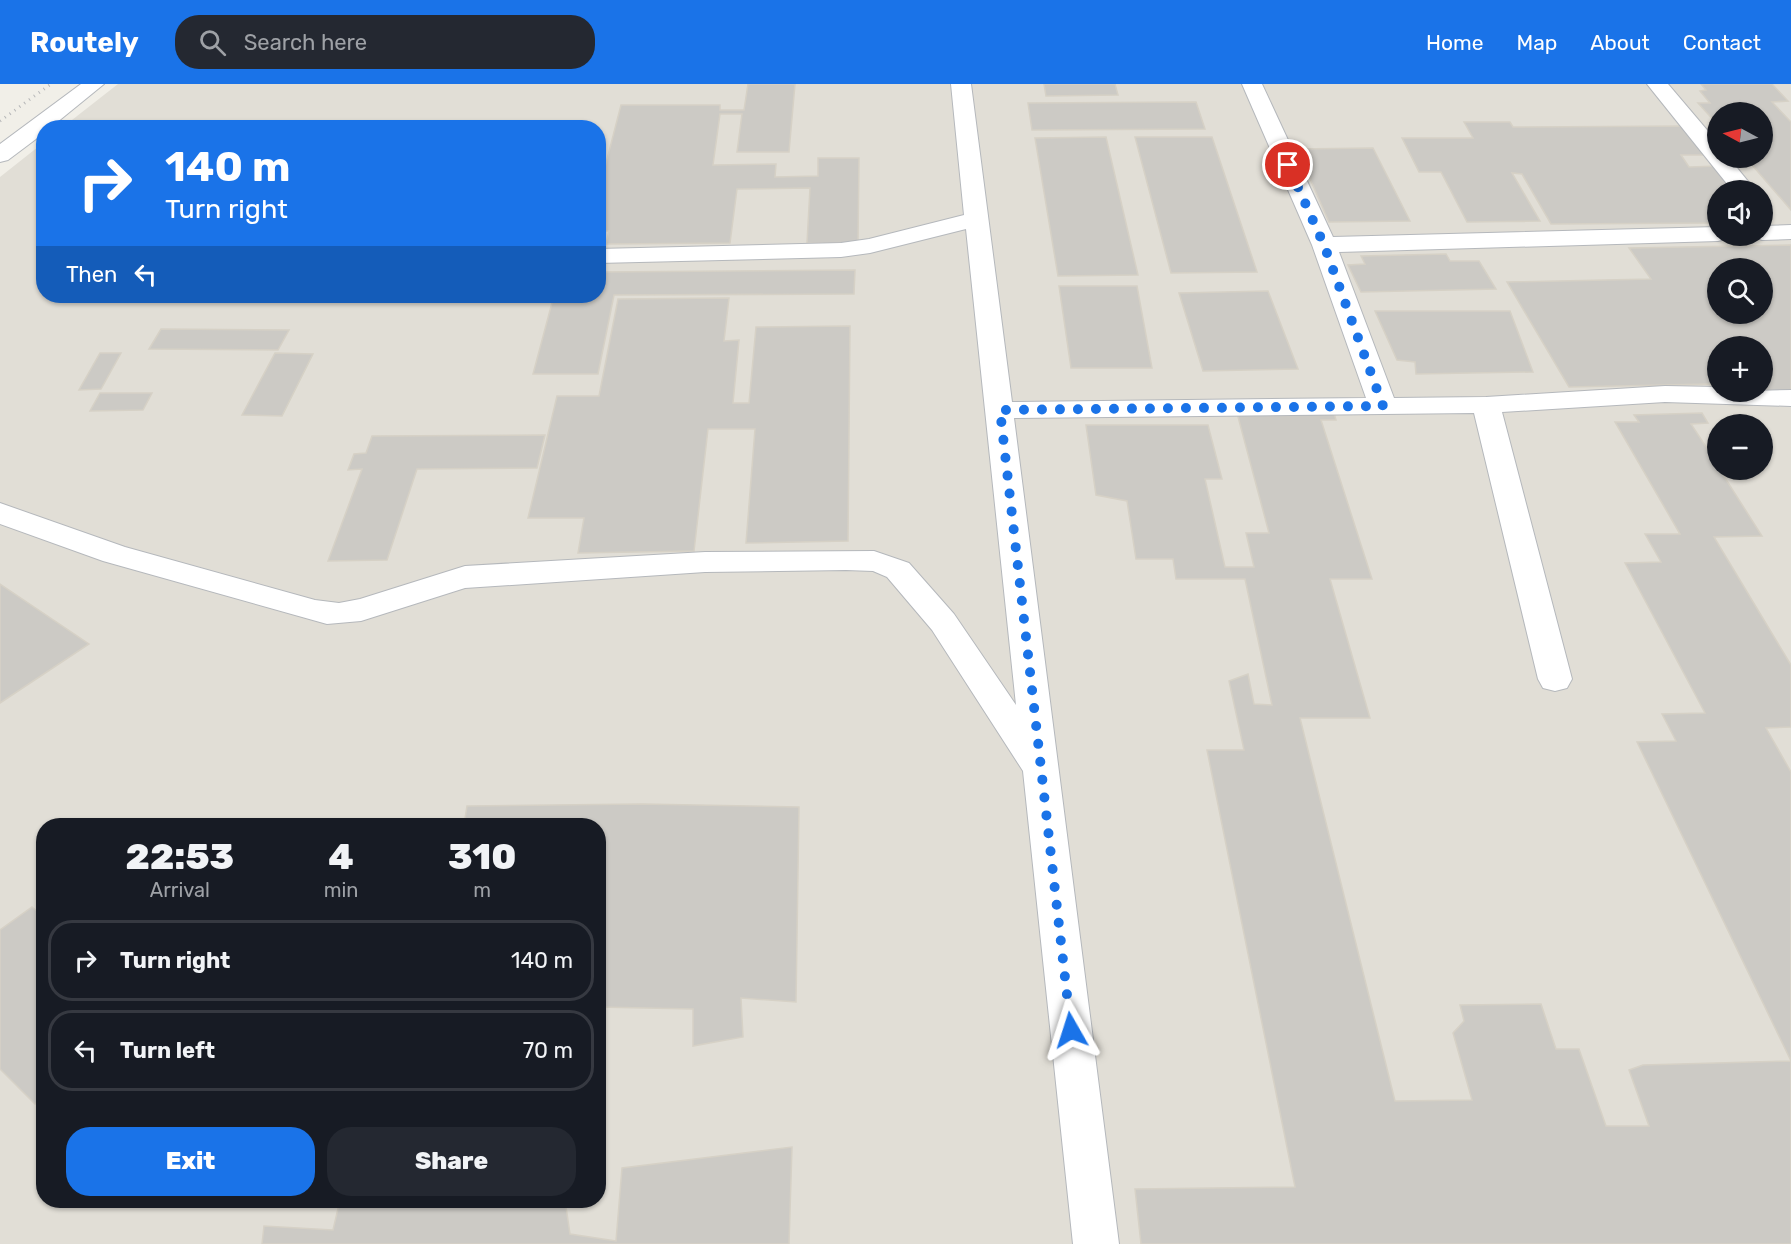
<!DOCTYPE html>
<meta charset="utf-8">
<style>
:root{--surface:#171b24;--page:#242831;--text:#f1f3f6;--muted:#9ea1a6;--line:#363941;--accent:#1a73e8}
body{margin:0;font-family:Rubik,sans-serif;background:var(--page);color:var(--text);height:100vh;display:flex;flex-direction:column;font-size:22px;white-space:nowrap}
*{box-sizing:border-box;margin:0}
p{font-size:20px;color:var(--muted)}
.icon{flex:none;width:33px;height:33px;fill:none;stroke:currentColor;stroke-width:2;stroke-linecap:round;stroke-linejoin:round}
.map{position:relative;flex:1;overflow:hidden}
.sheet{position:absolute;left:36px;top:734px;width:570px;height:390px;display:flex;flex-direction:column;background:var(--surface);border-radius:24px;box-shadow:0 2px 4px #0004}
.sheet>*{flex:none}
.banner{position:absolute;left:36px;top:36px;width:570px;height:183px;border-radius:24px;box-shadow:0 2px 4px #0004;background:#1a73e8;color:#fff;overflow:hidden}
.needle{width:39px;rotate:277deg}
.tools{position:absolute;left:1707px;top:18px;display:grid;gap:12px}
.tools a{display:grid;place-items:center;width:66px;height:66px;border-radius:50%;background:var(--surface);box-shadow:0 2px 4px #0004;font-size:30px}
.pin{position:absolute;display:grid;place-items:center;width:51px;height:51px;color:#fff;margin:-26px;border:3px solid #fff;border-radius:50%;box-shadow:0 2px 6px #0007}
.me{position:absolute;width:66px;margin:-33px;rotate:354deg;stroke-linejoin:round;filter:drop-shadow(0 0 4px #0008)}
.turn{display:flex;align-items:center;gap:21px;height:126px;padding:0 30px;font-size:27px}
.turn .icon{width:78px;height:78px;stroke-width:2.5}
.turn b{display:block;font-size:42px;line-height:51px}
.then{display:flex;align-items:center;height:57px;padding:0 30px;background:#0003;gap:12px;font-size:22px}
.eta{display:flex;justify-content:space-evenly;align-items:center;height:102px;text-align:center}
.eta b{font-size:36px;font-weight:800;line-height:42px}
.cta{display:flex;gap:12px;margin-top:auto;padding:12px 30px}
.cta a{flex:1;height:69px;border-radius:24px;background:var(--accent);color:#fff;font-size:24px;font-weight:800;line-height:69px;text-align:center}
.cta a+a{background:var(--page);color:var(--text)}
ul{padding:0;list-style:none}
li{display:flex;align-items:center;gap:18px;height:81px;margin:0 12px 9px;padding:0 18px;border:3px solid var(--line);border-radius:24px}
li div{flex:1}
li b{display:block;font-size:22px}
li em{font-style:normal}
header{display:flex;align-items:center;gap:36px;box-sizing:border-box;height:84px;padding:0 30px;background:var(--accent);color:#fff}
header strong{font-size:28px}
nav{display:flex;gap:33px;margin-inline-start:auto;font-size:21px}
.search{width:420px;height:54px;background:var(--page);display:flex;align-items:center;gap:15px;box-sizing:border-box;padding:0 21px;border-radius:24px;color:var(--muted);font-size:22px}
.map>svg:first-child{display:block}
</style>
<header>
<strong>Routely</strong>
<div class="search"><svg class="icon" aria-label="search" viewBox="0 0 24 24"><circle cx="10" cy="10" r="6"/><path d="M15 15l6 6"/></svg>Search here</div>
<nav><a>Home</a><a>Map</a><a>About</a><a>Contact</a></nav>
</header>
<div class="map">
<svg width="1791" height="1160" viewBox="0 0 1791 1160">
<rect width="100%" height="100%" fill="#f1efe8"/>
<path fill="#e1ded6" fill-rule="evenodd" d="M118,0H1791V1160H0V93L43,59L44,212H598V44L63,43ZM1718,28H1762V74H1718ZM1718,106H1762V152H1718ZM1718,184H1762V230H1718ZM1718,262H1762V308H1718ZM1718,340H1762V386H1718ZM44,741H598V1116H44Z"/>
<g fill="#cccac5" stroke="#d6d1c6" stroke-width="1.5" fill-rule="evenodd">
<polygon points="748,0 795,0 789,68 737,68 742,30 720,30 713,81 776,80 775,93 818,92 818,74 859,74 858,159 807,159 810,104 737,105 730,159 606,160 609,147 598,147 598,110 621,21 720,21 720,26 744,26"/>
<polygon points="1044,0 1115,0 1118,11 1046,12"/>
<polygon points="1701,0 1772,0 1788,17 1772,18 1791,38 1791,126 1746,74 1762,74 1762,28 1718,28 1718,41 1698,19 1710,19 1700,7 1706,6"/>
<polygon points="1196,18 1205,45 1032,46 1028,19"/>
<polygon points="1464,38 1510,38 1513,43 1689,42 1711,71 1681,71 1689,83 1719,82 1737,106 1718,106 1718,139 1551,140 1522,90 1512,89 1540,137 1467,138 1441,88 1419,88 1402,54 1473,54"/>
<polygon points="1106,53 1138,191 1058,192 1035,54"/>
<polygon points="1135,53 1212,53 1257,188 1171,189"/>
<polygon points="1373,64 1410,137 1329,138 1297,65"/>
<path d="M1791,161V310L1719,311L1711,300L1569,303L1507,198L1651,195L1629,164ZM1718,184H1762V230H1718ZM1718,262H1762V308H1718Z"/>
<polygon points="1446,170 1450,177 1479,177 1496,205 1361,208 1348,181 1365,180 1361,172"/>
<polygon points="855,186 854,210 614,211 598,290 533,290 553,215 552,212 544,212 598,212 598,188"/>
<polygon points="1059,202 1137,202 1152,284 1071,284"/>
<polygon points="1268,207 1298,285 1203,287 1179,209"/>
<polygon points="729,214 724,257 739,256 733,319 749,319 756,243 850,242 848,457 746,459 755,345 708,345 694,467 578,469 584,434 528,434 557,312 599,312 618,215"/>
<polygon points="1375,227 1510,227 1533,288 1416,290 1415,278 1397,276"/>
<polygon points="161,245 289,246 278,266 149,265"/>
<polygon points="100,269 121,269 101,305 79,306"/>
<polygon points="275,269 313,270 282,332 242,331"/>
<polygon points="100,309 152,309 143,326 90,327"/>
<polygon points="1237,329 1334,329 1336,336 1321,336 1372,495 1330,495 1370,634 1300,634 1395,1017 1472,1016 1453,949 1464,937 1460,921 1541,920 1556,965 1579,965 1606,1042 1649,1042 1629,986 1643,981 1791,977 1637,658 1676,657 1662,630 1705,629 1625,479 1661,478 1645,450 1680,450 1615,338 1639,338 1634,331 1702,329 1708,339 1691,340 1718,381 1718,386 1720,386 1762,452 1714,453 1791,581 1791,643 1766,644 1791,688 1791,1160 1141,1160 1135,1105 1295,1103 1207,666 1244,666 1229,597 1248,590 1254,620 1272,621 1245,495 1176,495 1173,475 1136,475 1127,417 1096,411 1086,341 1208,341 1222,395 1205,395 1225,483 1254,483 1246,449 1269,449"/>
<polygon points="545,351 537,384 417,385 387,476 328,477 362,385 348,386 354,370 366,369 372,352"/>
<polygon points="0,500 89,560 0,619"/>
<polygon points="642,720 799,723 796,918 741,914 743,953 693,962 693,925 598,923 598,741 464,741 467,722"/>
<polygon points="32,823 44,833 44,1013 35,1020 0,985 0,846"/>
<polygon points="792,1063 789,1160 262,1160 264,1142 333,1146 340,1116 565,1116 570,1150 616,1157 622,1084"/>
</g>
<g fill="none" stroke-linecap="round" stroke-linejoin="round">
<g stroke="#b5b8bc" stroke-width="2">
<g id="minor">
<polygon points="81,0 104,0 50,44 44,44 44,49 8,76 0,78 0,60"/>
<polygon points="951,0 971,0 1012,318 1366,314 1312,161 1242,0 1262,0 1333,153 1718,143 1718,152 1729,152 1726,155 1718,157 1339,168 1394,314 1486,313 1665,302 1718,303 1718,308 1791,306 1791,322 1665,318 1502,328 1572,595 1567,604 1555,607 1543,604 1538,595 1474,329 1014,334 1119,1160 1073,1160 1023,687 932,546 887,493 873,487 846,486 705,488 465,504 361,537 327,540 103,477 0,440 0,419 125,463 315,516 339,519 360,515 465,482 705,468 874,467 909,479 954,530 1016,621 966,145 870,169 841,173 598,179 598,165 841,159 869,155 964,131"/>
<polygon points="1647,0 1668,0 1718,59 1718,74 1729,74 1755,106 1732,106"/>
<polygon points="1791,141 1791,155 1762,156 1752,152 1762,152 1762,142"/>
</g>
</g>
<use href="#minor" fill="#fff" fill-rule="evenodd"/>
<polyline stroke="#b6b7b8" stroke-width="3" stroke-dasharray="1 5" stroke-linecap="butt" points="0,37 51,0"/>
</g>
<g fill="none" stroke-linecap="round" stroke-linejoin="round">
<polyline stroke="#1a73e8" stroke-width="10" stroke-dasharray="0 18" points="1071,946 1000,326 1383,322 1324,161 1288,81"/>
</g>
</svg>
<div class="tools">
<a><svg class="needle" viewBox="-14 -14 28 28"><path d="M0-13l5 13h-10z" fill="#e53935"/><path d="M0 13l5-13h-10z" fill="#9ea1a6"/></svg></a>
<a><svg class="icon" aria-label="sound" viewBox="0 0 24 24"><path d="M4 9h4l5-4v14l-5-4H4zM17 9q2 3 0 6"/></svg></a>
<a><svg class="icon" aria-label="search" viewBox="0 0 24 24"><circle cx="10" cy="10" r="6"/><path d="M15 15l6 6"/></svg></a>
<a>+</a>
<a>−</a>
</div>
<div class="pin" style="left:1288px;top:81px;background:#d93025"><svg class="icon" aria-label="arrive" viewBox="0 0 24 24"><path d="M6 21V4h12l-3 4 3 4H6"/></svg></div>
<svg class="me" style="left:1071px;top:946px" viewBox="-20 -20 40 40"><path d="M0-17L14 15 0 8-14 15z" fill="#1a73e8" stroke="#fff" stroke-width="4"/></svg>
<div class="banner">
<div class="turn"><svg class="icon" aria-label="right" viewBox="0 0 24 24"><path d="M7 20v-9h11M14 6l5 5-5 5"/></svg><div><b>140 m</b>Turn right</div></div>
<div class="then">Then<svg class="icon" aria-label="left" viewBox="0 0 24 24"><path d="M17 20v-9H6M10 6l-5 5 5 5"/></svg></div>
</div>
<section class="sheet">
<div class="eta">
<div><b>22:53</b><p>Arrival</p></div>
<div><b>4</b><p>min</p></div>
<div><b>310</b><p>m</p></div>
</div>
<ul>
<li><svg class="icon" aria-label="right" viewBox="0 0 24 24"><path d="M7 20v-9h11M14 6l5 5-5 5"/></svg><div><b>Turn right</b></div><em>140 m</em></li>
<li><svg class="icon" aria-label="left" viewBox="0 0 24 24"><path d="M17 20v-9H6M10 6l-5 5 5 5"/></svg><div><b>Turn left</b></div><em>70 m</em></li>
</ul>
<div class="cta"><a>Exit</a><a>Share</a></div>
</section>
</div>
